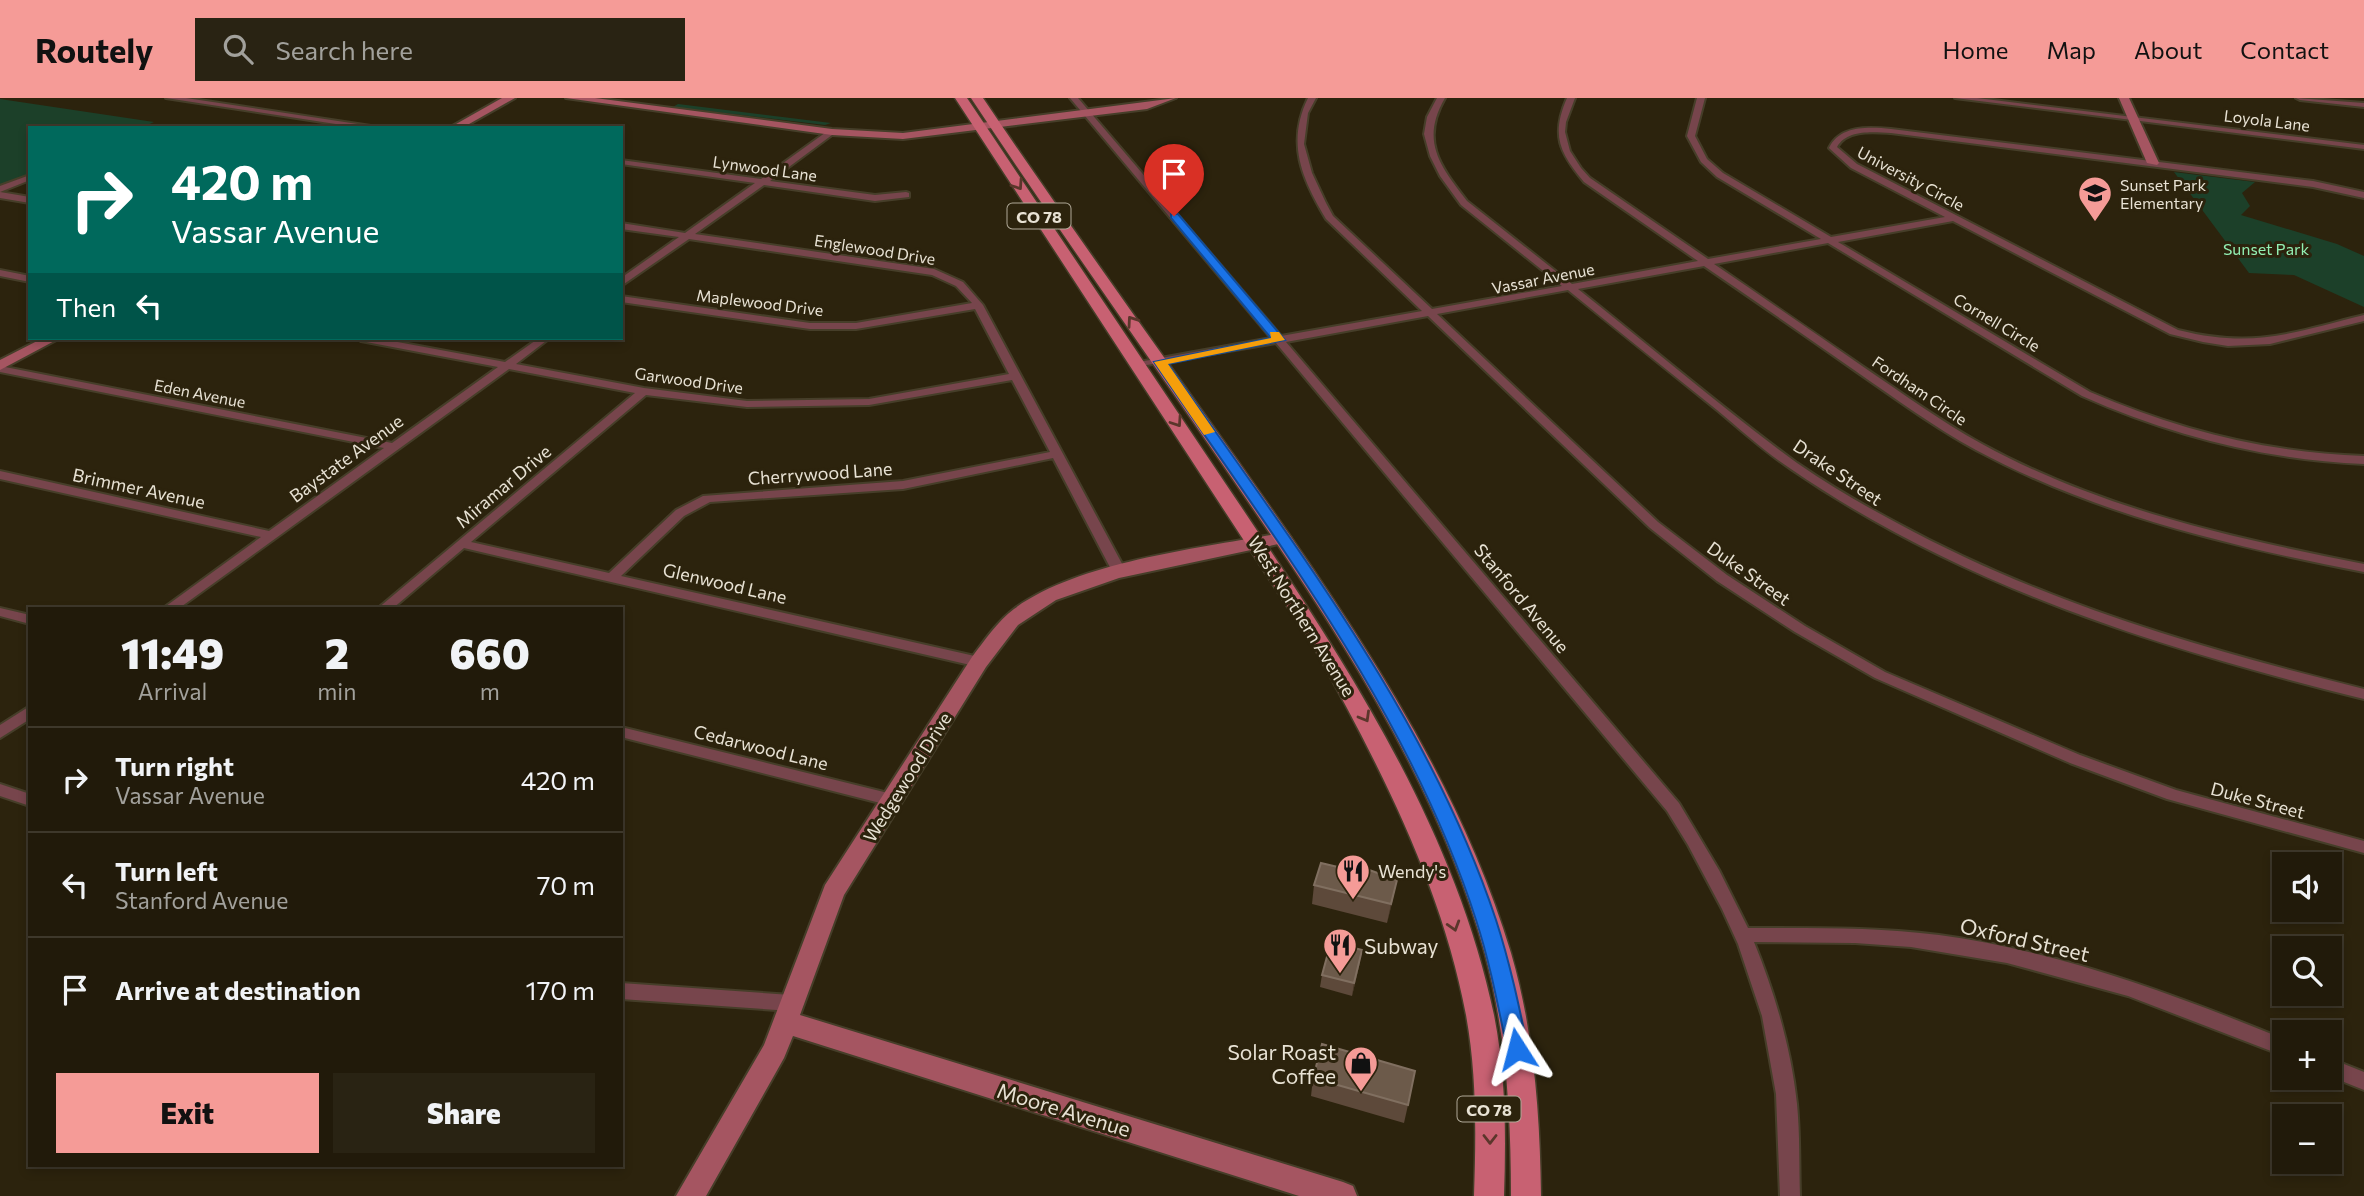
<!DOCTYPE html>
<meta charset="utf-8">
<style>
:root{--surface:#211a0a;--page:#292313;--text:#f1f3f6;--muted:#a2a19c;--line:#3e382b;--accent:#f59b97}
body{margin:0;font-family:Commissioner,sans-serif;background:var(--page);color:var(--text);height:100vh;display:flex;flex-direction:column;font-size:26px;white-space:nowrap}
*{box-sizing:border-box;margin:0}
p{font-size:23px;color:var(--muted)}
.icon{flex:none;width:38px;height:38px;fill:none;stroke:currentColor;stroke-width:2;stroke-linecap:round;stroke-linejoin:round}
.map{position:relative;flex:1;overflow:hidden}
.details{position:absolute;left:28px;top:509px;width:595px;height:560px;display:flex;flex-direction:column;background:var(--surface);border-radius:0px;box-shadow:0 4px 10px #0003,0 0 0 2px var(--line)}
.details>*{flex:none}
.guide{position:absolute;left:28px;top:28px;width:595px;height:214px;border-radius:0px;box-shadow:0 4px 10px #0003,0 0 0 2px var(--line);background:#00695c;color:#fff;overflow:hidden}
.fabs{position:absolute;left:2272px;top:754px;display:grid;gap:14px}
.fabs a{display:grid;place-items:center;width:70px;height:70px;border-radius:0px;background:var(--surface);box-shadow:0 4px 10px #0003,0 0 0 2px var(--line);font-size:35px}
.pin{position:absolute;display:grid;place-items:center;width:60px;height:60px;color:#fff;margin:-72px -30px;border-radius:50% 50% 50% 0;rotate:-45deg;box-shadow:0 0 7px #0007}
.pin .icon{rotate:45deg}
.me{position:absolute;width:77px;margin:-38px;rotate:351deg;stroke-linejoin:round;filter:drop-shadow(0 0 5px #0008)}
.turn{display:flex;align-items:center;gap:24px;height:147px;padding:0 28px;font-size:32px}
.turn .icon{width:91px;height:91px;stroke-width:2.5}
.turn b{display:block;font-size:49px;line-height:60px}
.then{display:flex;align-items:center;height:66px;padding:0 28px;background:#0003;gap:14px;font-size:26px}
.eta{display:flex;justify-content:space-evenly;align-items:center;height:119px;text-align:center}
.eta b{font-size:42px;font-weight:800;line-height:49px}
.primary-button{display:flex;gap:14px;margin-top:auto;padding:14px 28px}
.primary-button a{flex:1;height:80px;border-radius:0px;background:var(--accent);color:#111;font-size:28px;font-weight:800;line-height:80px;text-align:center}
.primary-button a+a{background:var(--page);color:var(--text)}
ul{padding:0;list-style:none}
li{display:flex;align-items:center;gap:21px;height:105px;padding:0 28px;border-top:2px solid var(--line)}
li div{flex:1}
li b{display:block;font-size:26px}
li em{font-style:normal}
header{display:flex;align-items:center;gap:42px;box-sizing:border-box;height:98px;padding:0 35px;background:var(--accent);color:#111}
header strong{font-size:33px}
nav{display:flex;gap:38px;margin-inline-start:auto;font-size:24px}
.search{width:490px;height:63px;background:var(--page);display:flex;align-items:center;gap:18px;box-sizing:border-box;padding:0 24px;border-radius:0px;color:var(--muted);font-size:26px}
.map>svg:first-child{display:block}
</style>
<header>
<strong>Routely</strong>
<div class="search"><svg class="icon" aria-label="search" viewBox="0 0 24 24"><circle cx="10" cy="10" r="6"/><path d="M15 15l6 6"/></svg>Search here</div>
<nav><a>Home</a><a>Map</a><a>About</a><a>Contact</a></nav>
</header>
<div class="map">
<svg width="2364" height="1098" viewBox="0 0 2364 1098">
<rect width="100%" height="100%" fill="#2c230d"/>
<g fill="#1c4029">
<polygon points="0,1 154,24 141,30 30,30 30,76 0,88"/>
<polygon points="678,6 831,25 825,27 673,9"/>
<polygon points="2174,74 2255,84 2242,95 2250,108 2241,117 2337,146 2364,158 2364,209 2294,177 2249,175"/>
</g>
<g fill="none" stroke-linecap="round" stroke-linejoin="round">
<g stroke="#463e29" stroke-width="4">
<g id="street">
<polygon points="166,0 186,0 384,30 362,30"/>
<path d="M1070,0H1078L1281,238L1422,213L1326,121C1302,81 1286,45 1308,0H1316L1308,15L1304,46L1312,75L1326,105L1333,118L1432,211L1562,188L1461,107L1440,78L1430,58L1424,36L1427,19L1437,0H1445C1420,43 1440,68 1467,103L1572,186L1698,163L1584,84C1559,54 1551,37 1567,0H1575L1566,24L1565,34L1570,53L1581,70L1590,80L1708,161L1821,141L1717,79L1701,64L1687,38L1697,0H1705L1695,38L1707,61L1723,75L1831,139L1945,119L1851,70L1829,50C1840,27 1869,29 1891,31L2313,83L2364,94V100L2313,89L1891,35C1873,34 1847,31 1837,49L1857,66L2178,232C2254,251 2291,235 2364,217V223L2270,246L2228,248L2203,244L2170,236L1953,123L1838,144L2090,294C2178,332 2268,355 2364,358V366C2266,362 2172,338 2082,298L1828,145L1714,166C1764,200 1813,234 1862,268C1902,295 1940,323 1982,346C2100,411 2233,440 2364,466V474C2231,448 2097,417 1976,352C1934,329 1896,301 1857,274C1806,238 1755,203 1704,168L1578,191C1650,248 1723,311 1797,365C1829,387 1863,407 1897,425C2044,505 2202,551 2364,591V601C2163,551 1964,490 1791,371C1765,354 1741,332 1717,312C1667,272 1617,232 1568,192L1437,216L1658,424L1727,477L1805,528L1885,574L2080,657L2176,692L2364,743V755L2167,701L2070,665L1875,580L1795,534L1717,483L1650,430L1428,218L1286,244L1679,705L1719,772L1748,830C1811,830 1876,829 1939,837C2058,853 2173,896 2284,941V958L2128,898L2007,865L1911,849L1855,845L1754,844C1775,896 1791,950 1797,1006C1800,1037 1799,1067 1800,1098H1780L1776,996L1762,918L1738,846L1722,811L1688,747L1667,713L1276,245L1135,269L1134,267L1139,264L1271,240Z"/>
<polygon points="1955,0 1977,0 2364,47 2364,51"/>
<polygon points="2296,0 2364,5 2364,9 2300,2"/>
<path d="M829,32L836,34L770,83L875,97L906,94L909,95V99L875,103L764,87L695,136L934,171L963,184L983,207L1127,475L1120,479L1113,475L1053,360L903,391L710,404L684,418L621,478L979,559L984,561L986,564L984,567L979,569L464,450L392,511H377L635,295L509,271L178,511H162L261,439L0,381V373L269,433L384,350L0,274V268L392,345L498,269L361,243L356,240H376L505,264L539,240H550L516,266L644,290L747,303L869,301L1009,276L975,211L856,231H810L621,204V198L810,225H856L972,205L956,188L932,177L689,141L621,188V180L679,139L621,131V125L685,135L755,85L621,66V62L761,81ZM1012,282L1050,354L903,383L703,398L676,412L609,475L471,444L646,297L747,309L869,307Z"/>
<polygon points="30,77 30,82 0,94 0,88"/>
<polygon points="0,94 30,99 30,105 0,100"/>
<polygon points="0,172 30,178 30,184 0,178"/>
<polygon points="0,510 30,517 30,526 0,518"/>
<polygon points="30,608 30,621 0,640 0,627"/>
<polygon points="621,629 892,696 898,698 900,702 898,706 892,708 621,639"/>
<polygon points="0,686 30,696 30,708 0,698"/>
<polygon points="621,885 791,897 797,899 800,905 797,911 791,913 621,901"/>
<polygon points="2329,960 2364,974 2364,992 2329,978"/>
</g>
</g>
<g stroke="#463e29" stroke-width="4">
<g id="secondary">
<polygon points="502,0 515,0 462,30 449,30"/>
<polygon points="566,0 595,0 832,31 903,35 1176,0 1147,11 903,41 832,37"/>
<polygon points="2119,0 2129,0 2159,65 2157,67 2147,65"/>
<polygon points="43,240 60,240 0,272 0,262"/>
<path d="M1282,435L1288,436L1291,440L1288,444L1119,480L1056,502L1018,527L986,569L844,797L800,917L1343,1084L1353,1088L1357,1098H1299L793,938L784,960L706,1098H676L764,947L825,787L972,559C985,542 997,524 1014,511C1079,463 1203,450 1282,435Z"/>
</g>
</g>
<g stroke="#463e29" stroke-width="3">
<g id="primary">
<path d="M955,0H967C1048,121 1129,242 1211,364C1325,534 1451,712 1494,917C1506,977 1506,1038 1504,1098H1474C1476,1038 1477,977 1466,917C1442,788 1379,667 1316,553Z"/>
<path d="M971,0H983C1066,123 1154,245 1240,366C1347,518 1457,675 1511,855C1534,934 1540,1016 1541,1098H1511C1511,1016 1506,935 1485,856C1436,676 1327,518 1223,367C1139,245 1053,124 971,0Z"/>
</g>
</g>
<use href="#street" fill="#77454c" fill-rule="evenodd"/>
<use href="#secondary" fill="#a55561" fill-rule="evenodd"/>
<use href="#primary" fill="#c86172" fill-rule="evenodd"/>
</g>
<g fill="#5d493a">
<polygon points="1314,787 1393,801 1387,825 1312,806"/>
<polygon points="1360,864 1352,898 1320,889 1322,877"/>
<polygon points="1313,980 1408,1007 1404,1025 1311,998"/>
</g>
<g fill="#433321">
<polygon points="1397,782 1393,801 1387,825 1391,806"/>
<polygon points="1362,852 1360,864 1352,898 1354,885"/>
</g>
<g fill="#6c5a4a" stroke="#806f60" stroke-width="2">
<polygon points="1321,765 1359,774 1361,769 1397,782 1391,806 1314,787"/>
<polygon points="1331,844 1362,852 1354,885 1322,877"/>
<polygon points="1322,946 1415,973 1408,1007 1313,980"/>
</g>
<defs><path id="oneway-chevron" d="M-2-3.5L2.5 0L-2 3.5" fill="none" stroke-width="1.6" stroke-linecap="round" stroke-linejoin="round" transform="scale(1.75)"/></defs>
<g stroke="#5b362b">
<use href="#oneway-chevron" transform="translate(1018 87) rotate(56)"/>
<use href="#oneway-chevron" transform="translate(1132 223) rotate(-125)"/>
<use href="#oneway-chevron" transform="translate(1177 324) rotate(56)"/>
<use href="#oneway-chevron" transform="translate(1365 619) rotate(60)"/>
<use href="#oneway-chevron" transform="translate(1454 828) rotate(73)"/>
<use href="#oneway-chevron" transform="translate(1490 1041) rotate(90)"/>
</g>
<path fill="#1a73e8" stroke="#114b97" stroke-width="2" d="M1171,116H1178L1285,242L1168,266C1290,442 1428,617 1496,822C1510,865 1519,908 1528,951L1525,958L1517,961L1510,958L1507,951C1498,908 1490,865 1476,822C1410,616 1274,440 1154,264L1271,240L1171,120Z"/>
<polygon fill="#f59e0b" points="1270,234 1279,234 1285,242 1168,266 1215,334 1204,337 1154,264 1271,240"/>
<defs>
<g id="school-pin" transform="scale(1.75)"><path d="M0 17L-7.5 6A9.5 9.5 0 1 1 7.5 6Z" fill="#f59b97" stroke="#2c230d"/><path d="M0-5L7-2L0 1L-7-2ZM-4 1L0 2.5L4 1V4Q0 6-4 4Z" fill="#111"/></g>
<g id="restaurant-pin" transform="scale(1.75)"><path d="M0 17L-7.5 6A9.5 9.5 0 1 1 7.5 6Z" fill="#f59b97" stroke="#2c230d"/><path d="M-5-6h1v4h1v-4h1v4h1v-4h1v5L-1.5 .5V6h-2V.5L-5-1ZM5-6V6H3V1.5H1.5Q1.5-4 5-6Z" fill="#111"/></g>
<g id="shop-pin" transform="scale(1.75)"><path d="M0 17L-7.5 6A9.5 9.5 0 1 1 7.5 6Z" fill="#f59b97" stroke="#2c230d"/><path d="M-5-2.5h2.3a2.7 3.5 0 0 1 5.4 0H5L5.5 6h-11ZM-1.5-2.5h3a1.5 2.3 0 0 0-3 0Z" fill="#111"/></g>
</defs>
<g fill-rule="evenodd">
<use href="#school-pin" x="2095" y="95"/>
<use href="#restaurant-pin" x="1353" y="773"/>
<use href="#restaurant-pin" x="1340" y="847"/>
<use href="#shop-pin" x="1361" y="965"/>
</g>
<g text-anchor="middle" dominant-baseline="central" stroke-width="6" stroke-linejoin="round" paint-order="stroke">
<g font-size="16" fill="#e8e2d4" stroke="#2c230d">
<text transform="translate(2267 22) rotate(7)">Loyola Lane</text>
<text transform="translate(765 70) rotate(8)">Lynwood Lane</text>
<text transform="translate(1911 80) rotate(28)">University Circle</text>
<text transform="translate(875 151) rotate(9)">Englewood Drive</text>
<text transform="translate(1543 180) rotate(-11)">Vassar Avenue</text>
<text transform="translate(760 204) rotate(7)">Maplewood Drive</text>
<text transform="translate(1997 224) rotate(31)">Cornell Circle</text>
<text transform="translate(689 282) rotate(8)">Garwood Drive</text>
<text transform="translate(1920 292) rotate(34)">Fordham Circle</text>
<text transform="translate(200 295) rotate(11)">Eden Avenue</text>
</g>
<g font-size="16" fill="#e8e2d4" stroke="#2c230d" text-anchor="start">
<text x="2120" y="86">Sunset Park<tspan x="2120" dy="18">Elementary</tspan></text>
</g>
<g fill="#2c230d" stroke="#b0a998" stroke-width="2">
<rect x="1007.5" y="105.5" width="63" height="25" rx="5"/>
<rect x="1457.5" y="998.5" width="63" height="25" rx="5"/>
</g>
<g font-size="16" font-weight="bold" fill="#e8e2d4">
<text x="1039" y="118">CO 78</text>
<text x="1489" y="1011">CO 78</text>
</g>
<g font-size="16" fill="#92efb2" stroke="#2c230d">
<text x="2266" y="150">Sunset Park</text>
</g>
<g font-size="18" fill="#e8e2d4" stroke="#2c230d">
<text transform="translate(346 360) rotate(-36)">Baystate Avenue</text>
<text transform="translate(1838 374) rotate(34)">Drake Street</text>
<text transform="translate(820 375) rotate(-4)">Cherrywood Lane</text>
<text transform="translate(503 388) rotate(-40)">Miramar Drive</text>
<text transform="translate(139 390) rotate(12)">Brimmer Avenue</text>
<text transform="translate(1749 475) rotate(35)">Duke Street</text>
<text transform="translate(725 485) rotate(13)">Glenwood Lane</text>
<text transform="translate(1522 500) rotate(50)">Stanford Avenue</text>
<text transform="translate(1302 518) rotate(58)">West Northern Avenue</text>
<text transform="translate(761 649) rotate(14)">Cedarwood Lane</text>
<text transform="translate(907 679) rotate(-58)">Wedgewood Drive</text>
<text transform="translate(2258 702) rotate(15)">Duke Street</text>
</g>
<g font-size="18" fill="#e8e2d4" stroke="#2c230d" text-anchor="start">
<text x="1378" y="773">Wendy's</text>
</g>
<g font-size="21" fill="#e8e2d4" stroke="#2c230d">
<text transform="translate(2025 841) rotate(13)">Oxford Street</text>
<text transform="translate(1064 1011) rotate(17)">Moore Avenue</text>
</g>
<g font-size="21" fill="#e8e2d4" stroke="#2c230d" text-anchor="start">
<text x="1364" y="847">Subway</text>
<text x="1336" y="953" text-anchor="end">Solar Roast<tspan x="1336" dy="24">Coffee</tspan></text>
</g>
</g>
</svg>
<div class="fabs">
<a><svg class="icon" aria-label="sound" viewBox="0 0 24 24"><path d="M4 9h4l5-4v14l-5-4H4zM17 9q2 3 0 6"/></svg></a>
<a><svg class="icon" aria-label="search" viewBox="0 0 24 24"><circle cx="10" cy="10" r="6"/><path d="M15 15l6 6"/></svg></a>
<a>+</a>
<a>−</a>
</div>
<div class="pin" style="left:1174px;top:118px;background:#d93025"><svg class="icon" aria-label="arrive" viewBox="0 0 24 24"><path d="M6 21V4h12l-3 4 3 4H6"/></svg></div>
<svg class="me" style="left:1517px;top:951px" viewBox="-20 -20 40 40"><path d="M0-17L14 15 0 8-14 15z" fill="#1a73e8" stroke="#fff" stroke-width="4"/></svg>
<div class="guide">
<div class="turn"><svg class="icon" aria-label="right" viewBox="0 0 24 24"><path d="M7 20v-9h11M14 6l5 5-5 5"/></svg><div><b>420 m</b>Vassar Avenue</div></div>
<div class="then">Then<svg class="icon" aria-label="left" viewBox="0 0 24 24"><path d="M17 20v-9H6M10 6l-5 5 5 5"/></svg></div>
</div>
<section class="details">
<div class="eta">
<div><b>11:49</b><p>Arrival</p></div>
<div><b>2</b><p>min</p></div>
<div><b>660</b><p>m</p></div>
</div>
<ul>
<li><svg class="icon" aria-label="right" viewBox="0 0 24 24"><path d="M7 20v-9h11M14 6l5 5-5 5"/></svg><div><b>Turn right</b><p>Vassar Avenue</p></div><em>420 m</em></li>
<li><svg class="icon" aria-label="left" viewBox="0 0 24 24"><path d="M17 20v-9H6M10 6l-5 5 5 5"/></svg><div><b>Turn left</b><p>Stanford Avenue</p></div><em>70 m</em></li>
<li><svg class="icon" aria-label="arrive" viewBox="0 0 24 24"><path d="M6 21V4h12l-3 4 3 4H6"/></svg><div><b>Arrive at destination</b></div><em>170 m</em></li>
</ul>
<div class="primary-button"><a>Exit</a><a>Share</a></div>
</section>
</div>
